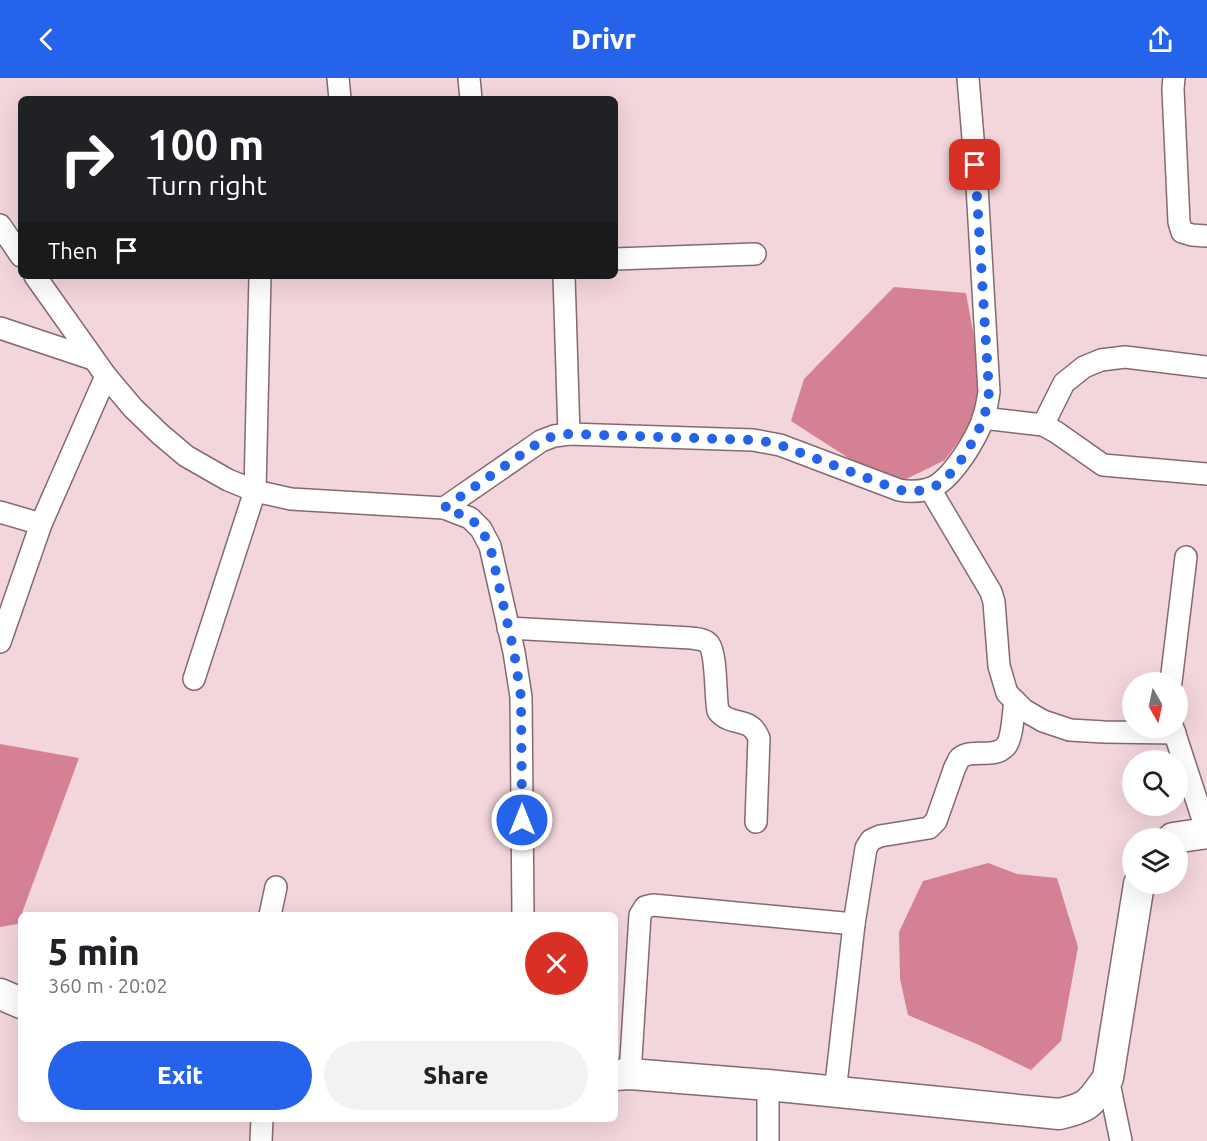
<!DOCTYPE html>
<meta charset="utf-8">
<style>
:root{--surface:#fff;--page:#f2f2f2;--text:#202124;--muted:#757577;--accent:#2563eb}
body{margin:0;font-family:Ubuntu,sans-serif;background:var(--page);color:var(--text);height:100vh;display:flex;flex-direction:column;font-size:22px;white-space:nowrap}
*{box-sizing:border-box;margin:0}
p{font-size:20px;color:var(--muted)}
.icon{flex:none;width:33px;height:33px;fill:none;stroke:currentColor;stroke-width:2;stroke-linecap:round;stroke-linejoin:round}
.map{position:relative;flex:1;overflow:hidden}
.sheet{position:absolute;left:18px;top:834px;width:600px;height:210px;display:flex;flex-direction:column;background:var(--surface);border-radius:9px;box-shadow:0 6px 24px #0002}
.sheet>*{flex:none}
.guide{position:absolute;left:18px;top:18px;width:600px;height:183px;border-radius:9px;box-shadow:0 6px 24px #0002;background:#202124;color:#fff;overflow:hidden}
.needle{width:39px;rotate:171deg}
.controls{position:absolute;left:1122px;top:594px;display:grid;gap:12px}
.controls a{display:grid;place-items:center;width:66px;height:66px;border-radius:50%;background:var(--surface);box-shadow:0 6px 24px #0002;font-size:30px}
.pin{position:absolute;display:grid;place-items:center;width:51px;height:51px;color:#fff;margin:-26px;border-radius:12px;box-shadow:0 3px 9px #0006}
.me{position:absolute;width:66px;margin:-33px;rotate:0deg;stroke-linejoin:round;filter:drop-shadow(0 0 4px #0008)}
.turn{display:flex;align-items:center;gap:21px;height:126px;padding:0 30px;font-size:27px}
.turn .icon{width:78px;height:78px;stroke-width:2.5}
.turn b{display:block;font-size:42px;line-height:51px}
.then{display:flex;align-items:center;height:57px;padding:0 30px;background:#0003;gap:12px;font-size:22px}
.round{display:grid;place-items:center;flex:none;width:63px;height:63px;border-radius:32px;background:var(--page)}
.headline{display:flex;align-items:center;justify-content:space-between;height:102px;padding:0 30px}
h1{font-size:36px;font-weight:800;line-height:45px}
.primary-button{display:flex;gap:12px;margin-top:auto;padding:12px 30px}
.primary-button a{flex:1;height:69px;border-radius:36px;background:var(--accent);color:#fff;font-size:24px;font-weight:800;line-height:69px;text-align:center}
.primary-button a+a{background:var(--page);color:var(--text)}
header{display:flex;justify-content:space-between;align-items:center;height:78px;padding:0 30px;background:var(--accent);color:#fff;font-size:27px;font-weight:800}
.map>svg:first-child{display:block}
</style>
<header><svg class="icon" aria-label="back" viewBox="0 0 24 24"><path d="M15 5l-7 7 7 7"/></svg>Drivr<svg class="icon" aria-label="share" viewBox="0 0 24 24"><path d="M12 15V3M7 8l5-5 5 5M5 13v7h14v-7"/></svg></header>
<div class="map">
<svg width="1207" height="1063" viewBox="0 0 1207 1063">
<rect width="100%" height="100%" fill="#f3d6dc"/>
<g fill="#d58194">
<polygon points="894,209 966,215 986,325 945,382 892,408 791,343 804,301"/>
<polygon points="0,666 79,680 18,846 0,849"/>
<polygon points="988,785 1017,796 1057,800 1078,869 1061,963 1031,992 979,967 908,937 900,901 899,854 923,803"/>
</g>
<g fill="none" stroke-linecap="round" stroke-linejoin="round">
<g stroke="#846a6f" stroke-width="24">
<g id="street">
<polyline points="338,0 340,21"/>
<polyline points="469,0 471,21"/>
<polyline points="1174,0 1173,11 1179,144 1182,154 1192,157 1207,158"/>
<polyline points="0,147 21,178"/>
<polyline points="615,181 755,176"/>
<polyline points="35,198 106,298 133,330 160,356 186,378 228,402 255,413 291,421 444,430 470,440 481,451 490,468 514,574 521,619 523,837"/>
<polyline points="564,198 569,356"/>
<polyline points="0,250 93,281"/>
<polyline points="983,340 1043,347 1056,354 1103,387 1207,396"/>
<polyline points="1043,347 1064,305 1084,289 1101,282 1125,279 1207,289"/>
<polyline points="930,411 991,514 994,524 999,588 1007,615 1024,632 1043,643 1070,652 1104,654 1175,655"/>
<path d="M444,430L541,363L554,358L569,356L753,362L780,367L899,412C909,414 918,414 928,411C948,406 970,370 979,351C985,340 987,327 989,314L977,108L968,0"/>
<polyline points="0,434 41,446"/>
<path d="M508,550L691,560C697,561 705,561 709,566C717,577 715,618 718,633C732,650 750,637 759,660L756,744"/>
<polyline points="0,564 41,446 106,298"/>
<polyline points="194,601 255,413 260,198"/>
<polyline points="1171,604 1186,479"/>
<polyline points="1173,650 1207,754"/>
<polyline points="270,837 276,809"/>
<polyline points="630,996 640,837 645,829 653,827 854,846"/>
<polyline points="1108,1000 1121,1063"/>
<polyline points="768,1007 768,1063"/>
<path d="M835,1015L854,846L866,770L871,762L880,758L929,750L936,743L955,689C957,686 958,682 960,680C971,670 994,681 1005,669C1013,661 1013,634 1015,623"/>
<polyline points="261,1063 262,1041"/>
</g>
</g>
<g stroke="#846a6f" stroke-width="33">
<g id="secondary">
<polyline points="1173,760 1207,755"/>
<polyline points="0,916 21,925"/>
<path d="M615,997L630,996L768,1007L1059,1036C1090,1029 1090,1025 1108,1000L1139,806"/>
</g>
</g>
<use href="#street" stroke="#fff" stroke-width="21"/>
<use href="#secondary" stroke="#fff" stroke-width="30"/>
</g>
<g fill="none" stroke-linecap="round" stroke-linejoin="round">
<path stroke="#2563eb" stroke-width="10" stroke-dasharray="0 18" d="M522,742L521,619L514,574L490,468L481,451L470,440L444,430L541,363L554,358L569,356L753,362L768,364L780,367L899,412C909,413 918,414 928,411C949,406 970,370 979,351C985,340 987,327 989,314L975,87"/>
</g>
</svg>
<div class="controls">
<a><svg class="needle" viewBox="-14 -14 28 28"><path d="M0-13l5 13h-10z" fill="#e53935"/><path d="M0 13l5-13h-10z" fill="#757577"/></svg></a>
<a><svg class="icon" aria-label="search" viewBox="0 0 24 24"><circle cx="10" cy="10" r="6"/><path d="M15 15l6 6"/></svg></a>
<a><svg class="icon" aria-label="layers" viewBox="0 0 24 24"><path d="M12 4l9 5-9 5-9-5zM3 14l9 5 9-5"/></svg></a>
</div>
<div class="pin" style="left:975px;top:87px;background:#d93025"><svg class="icon" aria-label="arrive" viewBox="0 0 24 24"><path d="M6 21V4h12l-3 4 3 4H6"/></svg></div>
<svg class="me" style="left:522px;top:742px" viewBox="-20 -20 40 40"><circle r="17" fill="#2563eb" stroke="#fff" stroke-width="3"/><path d="M0-11L8 9 0 5-8 9z" fill="#fff"/></svg>
<div class="guide">
<div class="turn"><svg class="icon" aria-label="right" viewBox="0 0 24 24"><path d="M7 20v-9h11M14 6l5 5-5 5"/></svg><div><b>100 m</b>Turn right</div></div>
<div class="then">Then<svg class="icon" aria-label="arrive" viewBox="0 0 24 24"><path d="M6 21V4h12l-3 4 3 4H6"/></svg></div>
</div>
<section class="sheet">
<div class="headline"><div><h1>5 min</h1><p>360 m · 20:02</p></div><a class="round" style="background:#d93025;color:#fff"><svg class="icon" aria-label="close" viewBox="0 0 24 24"><path d="M6 6l12 12M18 6L6 18"/></svg></a></div>
<div class="primary-button"><a>Exit</a><a>Share</a></div>
</section>
</div>
